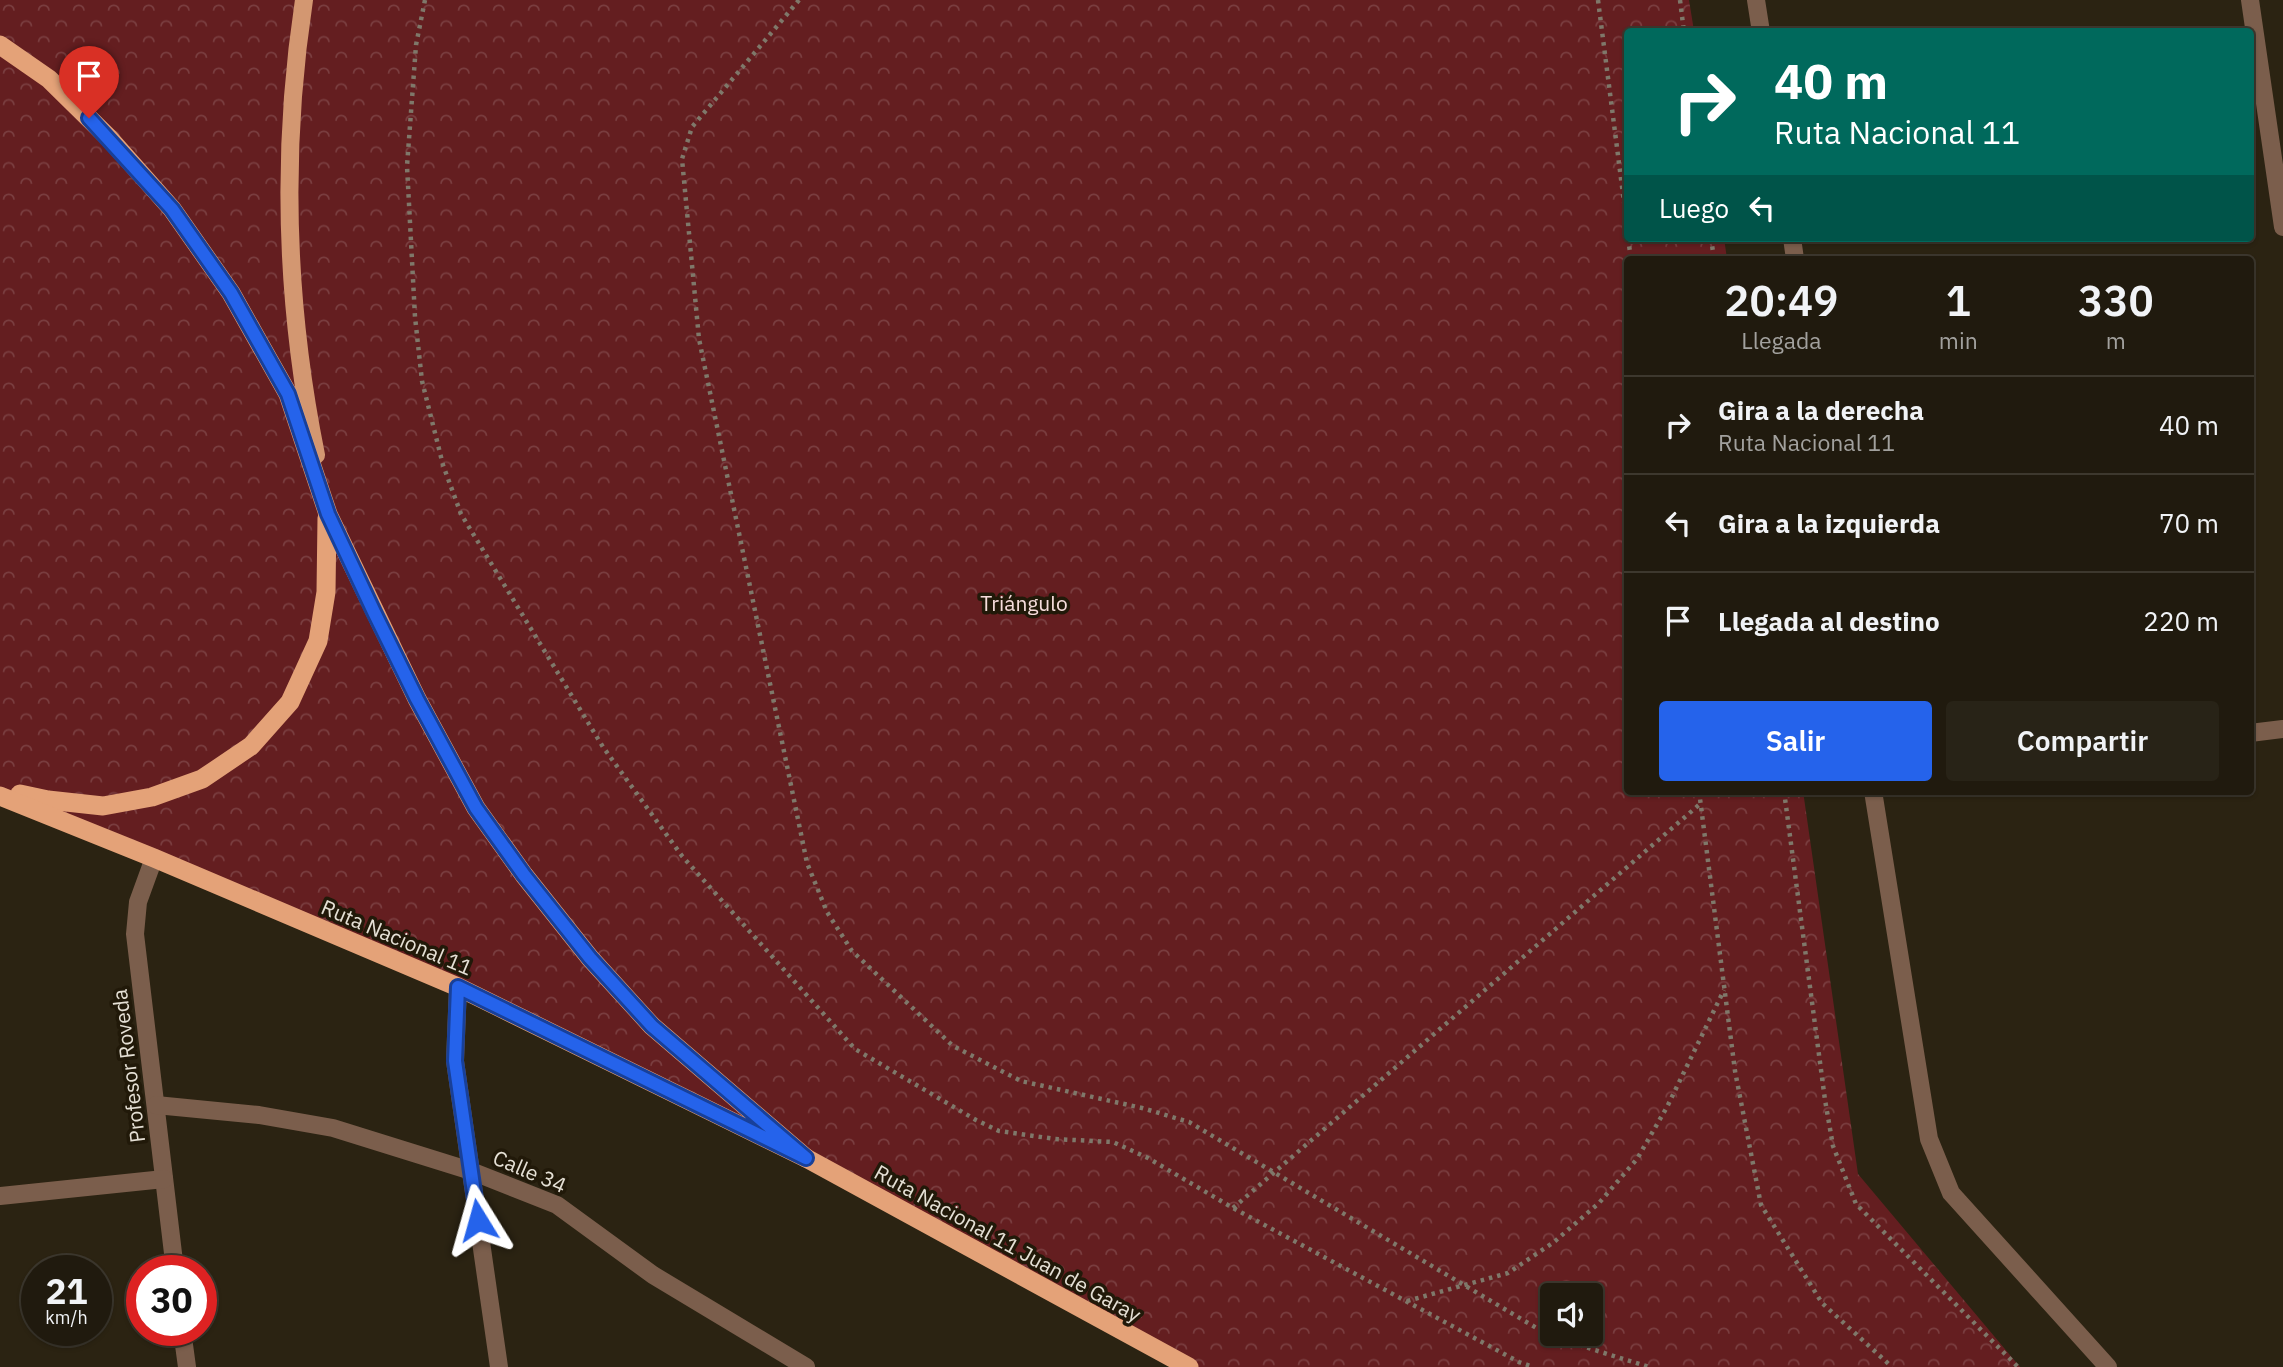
<!DOCTYPE html>
<html lang="es">
<meta charset="utf-8">
<style>
:root{--surface:#201a0e;--page:#282317;--text:#f1f3f6;--muted:#a2a19e;--line:#3d382e;--accent:#2563eb}
body{margin:0;font-family:"IBM Plex Sans",sans-serif;background:var(--page);color:var(--text);height:100vh;display:flex;flex-direction:column;font-size:26px;white-space:nowrap}
*{box-sizing:border-box;margin:0}
p{font-size:23px;color:var(--muted)}
.icon{flex:none;width:38px;height:38px;fill:none;stroke:currentColor;stroke-width:2;stroke-linecap:round;stroke-linejoin:round}
.map{position:relative;flex:1;overflow:hidden}
.sheet{position:absolute;left:1624px;top:256px;width:630px;height:539px;display:flex;flex-direction:column;background:var(--surface);border-radius:7px;box-shadow:0 2px 5px #0004,0 0 0 2px var(--line)}
.sheet>*{flex:none}
.hud{position:absolute;left:1624px;top:28px;width:630px;height:214px;border-radius:7px;box-shadow:0 2px 5px #0004,0 0 0 2px var(--line);background:#00695c;color:#fff;overflow:hidden}
.controls{position:absolute;left:1540px;top:1283px;display:grid;gap:14px}
.controls a{display:grid;place-items:center;width:63px;height:63px;border-radius:7px;background:var(--surface);box-shadow:0 2px 5px #0004,0 0 0 2px var(--line);font-size:35px}
.speed{position:absolute;left:21px;top:1255px;display:flex;gap:14px;font-size:35px;font-weight:700;text-align:center}
.speed>*{display:grid;place-content:center;width:91px;height:91px;border-radius:50%;background:var(--surface);box-shadow:0 2px 5px #0004,0 0 0 2px var(--line);line-height:1}
.speed small{font-size:18px;font-weight:400}
.speed .limit{border:10px solid #d22;background:#fff;color:#111}
.pin{position:absolute;display:grid;place-items:center;width:60px;height:60px;color:#fff;margin:-72px -30px;border-radius:50% 50% 50% 0;rotate:-45deg;box-shadow:0 0 7px #0007}
.pin .icon{rotate:45deg}
.me{position:absolute;width:77px;margin:-38px;rotate:352deg;stroke-linejoin:round;filter:drop-shadow(0 0 5px #0008)}
.turn{display:flex;align-items:center;gap:24px;height:147px;padding:0 35px;font-size:32px}
.turn .icon{width:91px;height:91px;stroke-width:2.5}
.turn b{display:block;font-size:49px;line-height:60px}
.then{display:flex;align-items:center;height:66px;padding:0 35px;background:#0003;gap:14px;font-size:26px}
.eta{display:flex;justify-content:space-evenly;align-items:center;height:119px;text-align:center}
.eta b{font-size:42px;font-weight:600;line-height:49px}
.action{display:flex;gap:14px;margin-top:auto;padding:14px 35px}
.action a{flex:1;height:80px;border-radius:7px;background:var(--accent);color:#fff;font-size:28px;font-weight:600;line-height:80px;text-align:center}
.action a+a{background:var(--page);color:var(--text)}
ul{padding:0;list-style:none}
li{display:flex;align-items:center;gap:21px;height:98px;padding:0 35px;border-top:2px solid var(--line)}
li div{flex:1}
li b{display:block;font-size:26px}
li em{font-style:normal}
.map>svg:first-child{display:block}
</style>
<div class="map">
<svg width="2283" height="1367" viewBox="0 0 2283 1367">
<defs>
<pattern id="park-crowns" width="20" height="18" patternUnits="userSpaceOnUse" patternTransform="scale(1.75)"><rect width="20" height="18" fill="#641e20"/><path d="M2 6a3 3 0 1 1 6 0M12 15a3 3 0 1 1 6 0" fill="none" stroke="#7a3e40"/></pattern>
</defs>
<rect width="100%" height="100%" fill="#2b2312"/>
<path fill="url(#park-crowns)" fill-rule="evenodd" d="M0,0H1689L1694,31L1628,32V238H1724L1727,259H1628V791H1803L1858,1174L2020,1367H1188L458,987L0,794ZM1552,1295H1591V1334H1552Z"/>
<g fill="none" stroke-linecap="round" stroke-linejoin="round">
<g stroke="#7f786a" stroke-width="4.5" stroke-dasharray="3.5 5" stroke-linecap="butt">
<polyline points="425,0 416,45 407,166 415,317 422,381 443,465 461,514 603,747 682,856 855,1049 976,1120 999,1131 1055,1139 1113,1142 1148,1158 1233,1208 1519,1362 1533,1367"/>
<polyline points="799,0 692,127 682,159 699,339 807,863 827,912 852,951 953,1046 1021,1081 1142,1108 1189,1122 1550,1336 1649,1367"/>
<polyline points="1598,0 1628,233"/>
<polyline points="1680,0 1684,32"/>
<polyline points="1628,238 1631,259"/>
<polyline points="1711,238 1714,259"/>
<polyline points="1699,791 1735,1071 1761,1205 1822,1303 1892,1367"/>
<polyline points="1784,791 1825,1100 1833,1146 1856,1204 2018,1367"/>
<polyline points="1233,1208 1700,804"/>
<polyline points="1407,1301 1508,1273 1554,1242 1599,1203 1637,1159 1667,1107 1724,990"/>
</g>
<g stroke="#7b5e4c" stroke-width="18">
<polyline points="1756,0 1761,32"/>
<polyline points="2250,0 2283,227"/>
<polyline points="1792,238 1795,259"/>
<polyline points="2250,733 2283,729"/>
<polyline points="1873,791 1929,1139 1951,1193 2108,1367"/>
<polyline points="154,858 138,902 135,934 175,1270"/>
<polyline points="458,987 455,1061 499,1367"/>
<polyline points="156,1105 259,1115 333,1128 471,1171 557,1205 653,1275 806,1367"/>
<polyline points="0,1196 164,1179"/>
<polyline points="182,1330 187,1367"/>
</g>
<path stroke="#d39771" stroke-width="18" d="M304,0C281,151 286,306 316,455"/>
<g stroke="#e4a278" stroke-width="19">
<polyline points="0,45 49,79 109,138 172,209 231,293 288,394 328,514 417,699 476,808 524,875 590,958 652,1026 806,1158"/>
<polyline points="20,794 48,800 103,806 152,797 202,779 251,746 290,702 318,641 326,592 327,518"/>
<polyline points="0,796 154,858 458,987 806,1158 1189,1367"/>
</g>
</g>
<g fill="none" stroke-linecap="round" stroke-linejoin="round">
<g stroke="#184099" stroke-width="18">
<polyline id="route" points="89,118 172,209 231,293 288,394 328,514 374,612 417,699 476,808 524,875 590,958 652,1026 806,1158 458,987 455,1061 478,1220"/>
</g>
<use href="#route" stroke="#2563eb" stroke-width="12"/>
</g>
<g text-anchor="middle" dominant-baseline="central" stroke-width="7" stroke-linejoin="round" paint-order="stroke">
<g font-size="21" fill="#f6dddc" stroke="#211909">
<text x="1024" y="603">Triángulo</text>
</g>
<g font-size="21" fill="#e5e0d5" stroke="#211909">
<text transform="translate(397 937) rotate(23)">Ruta Nacional 11</text>
<text transform="translate(128 1066) rotate(-97)">Profesor Roveda</text>
<text transform="translate(530 1171) rotate(23)">Calle 34</text>
<text transform="translate(1008 1243) rotate(29)">Ruta Nacional 11 Juan de Garay</text>
</g>
</g>
</svg>
<div class="controls">
<a><svg class="icon" aria-label="sound" viewBox="0 0 24 24"><path d="M4 9h4l5-4v14l-5-4H4zM17 9q2 3 0 6"/></svg></a>
</div>
<div class="speed"><div>21<small>km/h</small></div><div class="limit">30</div></div>
<div class="pin" style="left:89px;top:118px;background:#d93025"><svg class="icon" aria-label="arrive" viewBox="0 0 24 24"><path d="M6 21V4h12l-3 4 3 4H6"/></svg></div>
<svg class="me" style="left:478px;top:1220px" viewBox="-20 -20 40 40"><path d="M0-17L14 15 0 8-14 15z" fill="#2563eb" stroke="#fff" stroke-width="4"/></svg>
<div class="hud">
<div class="turn"><svg class="icon" aria-label="right" viewBox="0 0 24 24"><path d="M7 20v-9h11M14 6l5 5-5 5"/></svg><div><b>40 m</b>Ruta Nacional 11</div></div>
<div class="then">Luego<svg class="icon" aria-label="left" viewBox="0 0 24 24"><path d="M17 20v-9H6M10 6l-5 5 5 5"/></svg></div>
</div>
<section class="sheet">
<div class="eta">
<div><b>20:49</b><p>Llegada</p></div>
<div><b>1</b><p>min</p></div>
<div><b>330</b><p>m</p></div>
</div>
<ul>
<li><svg class="icon" aria-label="right" viewBox="0 0 24 24"><path d="M7 20v-9h11M14 6l5 5-5 5"/></svg><div><b>Gira a la derecha</b><p>Ruta Nacional 11</p></div><em>40 m</em></li>
<li><svg class="icon" aria-label="left" viewBox="0 0 24 24"><path d="M17 20v-9H6M10 6l-5 5 5 5"/></svg><div><b>Gira a la izquierda</b></div><em>70 m</em></li>
<li><svg class="icon" aria-label="arrive" viewBox="0 0 24 24"><path d="M6 21V4h12l-3 4 3 4H6"/></svg><div><b>Llegada al destino</b></div><em>220 m</em></li>
</ul>
<div class="action"><a>Salir</a><a>Compartir</a></div>
</section>
</div>
